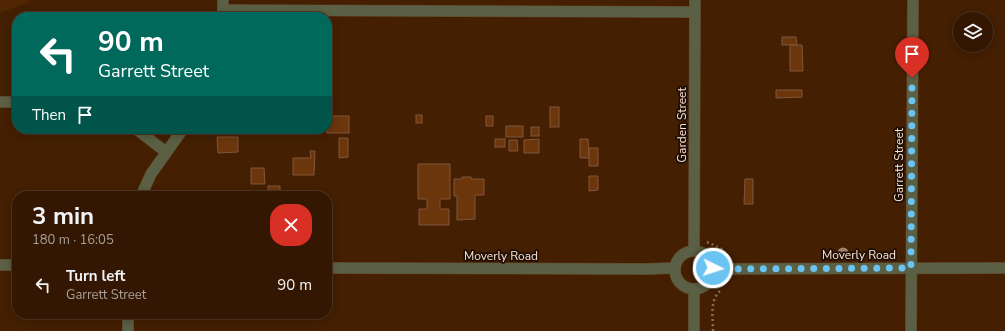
<!DOCTYPE html>
<meta charset="utf-8">
<style>
:root{--surface:#331702;--page:#3e2411;--text:#f1f3f6;--muted:#a99f99;--line:#4e3624}
body{margin:0;font-family:"Nunito Sans",sans-serif;background:var(--page);color:var(--text);height:100vh;display:flex;flex-direction:column;font-size:15px;white-space:nowrap}
*{box-sizing:border-box;margin:0}
p{font-size:13px;color:var(--muted)}
.icon{flex:none;width:22px;height:22px;fill:none;stroke:currentColor;stroke-width:2;stroke-linecap:round;stroke-linejoin:round}
.map{position:relative;flex:1;overflow:hidden}
.details{position:absolute;left:12px;top:191px;width:320px;height:128px;display:flex;flex-direction:column;background:var(--surface);border-radius:16px;box-shadow:0 2px 10px #0003,0 0 0 1px var(--line)}
.details>*{flex:none}
.guide{position:absolute;left:12px;top:12px;width:320px;height:122px;border-radius:16px;box-shadow:0 2px 10px #0003,0 0 0 1px var(--line);background:#00695c;color:#fff;overflow:hidden}
.tools{position:absolute;left:953px;top:12px;display:grid;gap:8px}
.tools a{display:grid;place-items:center;width:40px;height:40px;border-radius:50%;background:var(--surface);box-shadow:0 2px 10px #0003,0 0 0 1px var(--line);font-size:20px}
.pin{position:absolute;display:grid;place-items:center;width:34px;height:34px;color:#fff;margin:-41px -17px;border-radius:50% 50% 50% 0;rotate:-45deg;box-shadow:0 0 4px #0007}
.pin .icon{rotate:45deg}
.me{position:absolute;width:44px;margin:-22px;rotate:94deg;stroke-linejoin:round;filter:drop-shadow(0 0 3px #0008)}
.turn{display:flex;align-items:center;gap:14px;height:84px;padding:0 20px;font-size:18px}
.turn .icon{width:52px;height:52px;stroke-width:2.5}
.turn b{display:block;font-size:28px;line-height:34px}
.then{display:flex;align-items:center;height:38px;padding:0 20px;background:#0003;gap:8px;font-size:15px}
.round{display:grid;place-items:center;flex:none;width:42px;height:42px;border-radius:16px;background:var(--page)}
.head{display:flex;align-items:center;justify-content:space-between;height:68px;padding:0 20px}
h1{font-size:24px;font-weight:700;line-height:30px}
ul{padding:0;list-style:none}
li{display:flex;align-items:center;gap:12px;height:52px;padding:0 20px}
li div{flex:1}
li b{display:block;font-size:15px}
li em{font-style:normal}
.map>svg:first-child{display:block}
</style>
<div class="map">
<svg width="1005" height="331" viewBox="0 0 1005 331">
<rect width="100%" height="100%" fill="#441f02"/>
<polygon fill="#512602" points="0,0 29,0 29,2 0,13"/>
<g fill="#6b360c" stroke="#81573b">
<polygon points="782,37 796,37 797,45 782,45"/>
<polygon points="790,45 802,45 803,71 790,71"/>
<polygon points="776,90 802,90 802,97 776,98"/>
<rect x="550" y="107" width="9" height="20"/>
<rect x="416" y="115" width="6" height="8"/>
<rect x="327" y="116" width="22" height="17"/>
<rect x="486" y="116" width="7" height="10"/>
<rect x="506" y="126" width="17" height="11"/>
<rect x="531" y="127" width="8" height="9"/>
<polygon points="217,137 238,137 238,152 218,153"/>
<polygon points="339,138 348,138 348,157 339,158"/>
<rect x="495" y="139" width="10" height="8"/>
<polygon points="539,139 539,153 524,153 524,140"/>
<polygon points="580,139 588,139 589,158 580,158"/>
<polygon points="509,140 517,140 518,151 509,151"/>
<rect x="589" y="148" width="9" height="18"/>
<polygon points="310,151 315,151 314,175 293,175 293,158 311,158"/>
<polygon points="418,164 450,164 450,199 440,199 440,209 449,209 449,225 419,225 419,209 427,209 427,199 418,199"/>
<polygon points="251,168 264,168 265,184 251,184"/>
<polygon points="589,176 598,176 598,190 589,191"/>
<polygon points="462,177 471,177 471,179 484,179 484,195 475,195 475,219 457,220 457,196 454,196 454,179 462,179"/>
<polygon points="745,179 753,179 753,204 744,204"/>
<rect x="268" y="186" width="12" height="10"/>
</g>
<g fill="none" stroke-linecap="round" stroke-linejoin="round">
<g stroke="#5e3b20" stroke-width="12">
<g id="minor">
<polyline points="223,10 695,12"/>
<polyline points="0,102 17,102"/>
<polyline points="136,129 166,152"/>
<polyline points="694,250 695,0"/>
<polyline points="128,331 128,314"/>
<polyline points="694,331 694,289"/>
<polyline points="911,331 913,0"/>
</g>
</g>
<g stroke="#5e3b20" stroke-width="12">
<g id="tertiary">
<polyline points="223,0 223,17"/>
<polyline points="141,196 151,174 183,129"/>
<circle cx="694" cy="270" r="19"/>
<polyline points="0,265 17,265"/>
<polyline points="327,268 647,269 674,268"/>
<polyline points="713,268 724,269 1005,268"/>
</g>
</g>
<g stroke="#8e6e57" stroke-width="2.5" stroke-dasharray="2 3" stroke-linecap="butt">
<polyline points="707,242 724,250"/>
<path d="M713,331C713,317 709,300 721,290"/>
</g>
<use href="#minor" stroke="#5b5f44" stroke-width="11"/>
<use href="#tertiary" stroke="#5b5f44" stroke-width="11"/>
</g>
<circle fill="#a48168" cx="843" cy="253" r="5.5"/>
<g fill="none" stroke-linecap="round" stroke-linejoin="round">
<polyline stroke="#6bc3f2" stroke-width="7" stroke-dasharray="0 12.6" points="713,268 724,269 911,268 912,78"/>
</g>
<g text-anchor="middle" dominant-baseline="central" stroke-width="3.5" stroke-linejoin="round" paint-order="stroke">
<g font-size="12" fill="#fde4d5" stroke="#1f0e04">
<text transform="translate(682 125) rotate(-90)">Garden Street</text>
<text transform="translate(899 165) rotate(-90)">Garrett Street</text>
<text x="859" y="255">Moverly Road</text>
<text x="501" y="256">Moverly Road</text>
</g>
</g>
</svg>
<div class="tools">
<a><svg class="icon" aria-label="layers" viewBox="0 0 24 24"><path d="M12 4l9 5-9 5-9-5zM3 14l9 5 9-5"/></svg></a>
</div>
<div class="pin" style="left:912px;top:78px;background:#d93025"><svg class="icon" aria-label="arrive" viewBox="0 0 24 24"><path d="M6 21V4h12l-3 4 3 4H6"/></svg></div>
<svg class="me" style="left:713px;top:268px" viewBox="-20 -20 40 40"><circle r="17" fill="#6bc3f2" stroke="#fff" stroke-width="3"/><path d="M0-11L8 9 0 5-8 9z" fill="#fff"/></svg>
<div class="guide">
<div class="turn"><svg class="icon" aria-label="left" viewBox="0 0 24 24"><path d="M17 20v-9H6M10 6l-5 5 5 5"/></svg><div><b>90 m</b>Garrett Street</div></div>
<div class="then">Then<svg class="icon" aria-label="arrive" viewBox="0 0 24 24"><path d="M6 21V4h12l-3 4 3 4H6"/></svg></div>
</div>
<section class="details">
<div class="head"><div><h1>3 min</h1><p>180 m · 16:05</p></div><a class="round" style="background:#d93025;color:#fff"><svg class="icon" aria-label="close" viewBox="0 0 24 24"><path d="M6 6l12 12M18 6L6 18"/></svg></a></div>
<ul>
<li><svg class="icon" aria-label="left" viewBox="0 0 24 24"><path d="M17 20v-9H6M10 6l-5 5 5 5"/></svg><div><b>Turn left</b><p>Garrett Street</p></div><em>90 m</em></li>
</ul>
</section>
</div>
